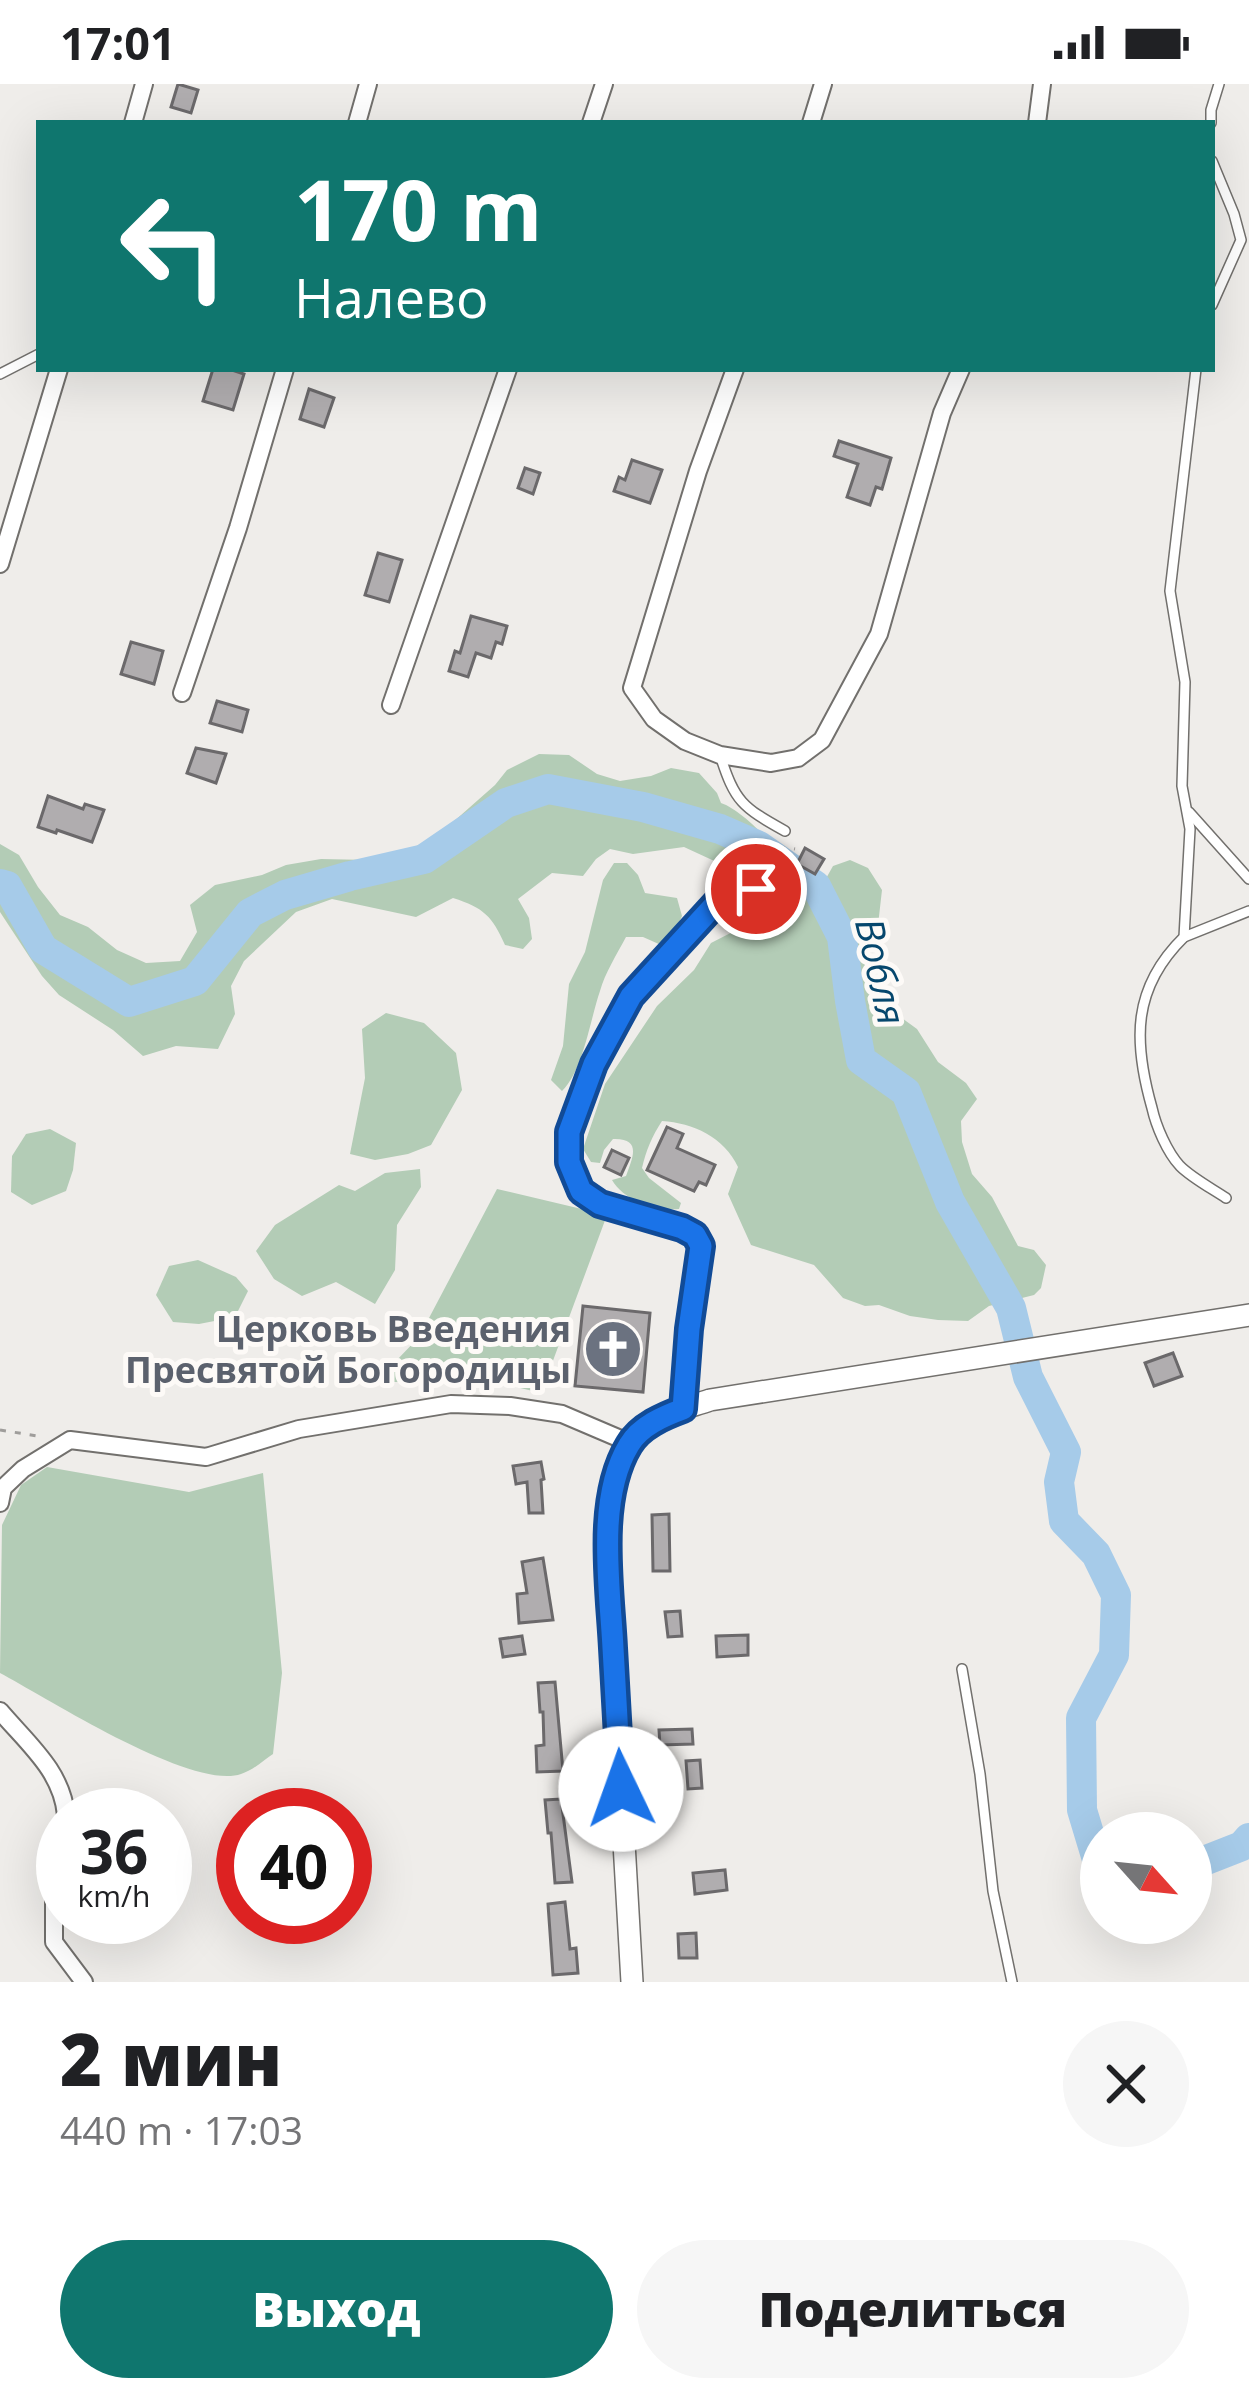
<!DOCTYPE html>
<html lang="ru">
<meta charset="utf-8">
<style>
:root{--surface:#fff;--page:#f6f6f6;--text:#202124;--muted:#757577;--accent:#0f766e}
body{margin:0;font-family:"Open Sans",sans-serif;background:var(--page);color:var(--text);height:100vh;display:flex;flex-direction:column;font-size:45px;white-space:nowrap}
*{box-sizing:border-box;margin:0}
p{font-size:39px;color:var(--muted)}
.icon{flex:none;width:66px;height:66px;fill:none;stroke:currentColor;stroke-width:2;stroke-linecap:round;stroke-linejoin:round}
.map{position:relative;height:1898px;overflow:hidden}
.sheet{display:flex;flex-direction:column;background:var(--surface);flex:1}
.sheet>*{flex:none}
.top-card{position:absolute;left:36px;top:36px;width:1179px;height:252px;border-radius:0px;box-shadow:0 12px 48px #0002;background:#0f766e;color:#fff;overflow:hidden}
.needle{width:78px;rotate:117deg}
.fabs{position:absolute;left:1080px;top:1728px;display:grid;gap:24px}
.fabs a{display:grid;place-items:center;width:132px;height:132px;border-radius:50%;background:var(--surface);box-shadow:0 12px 48px #0002;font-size:60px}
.speed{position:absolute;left:36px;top:1704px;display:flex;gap:24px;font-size:60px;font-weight:700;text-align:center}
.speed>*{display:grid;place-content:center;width:156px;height:156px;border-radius:50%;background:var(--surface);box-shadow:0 12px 48px #0002;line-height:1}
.speed small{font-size:30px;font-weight:400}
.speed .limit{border:18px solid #d22;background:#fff;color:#111}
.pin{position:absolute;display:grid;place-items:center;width:102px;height:102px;color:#fff;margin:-51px;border:6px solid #fff;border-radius:50%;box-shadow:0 3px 12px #0007}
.me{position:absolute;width:132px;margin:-66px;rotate:357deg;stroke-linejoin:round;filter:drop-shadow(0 0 9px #0008)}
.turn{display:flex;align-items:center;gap:42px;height:252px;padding:0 60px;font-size:54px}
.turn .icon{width:156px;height:156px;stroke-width:2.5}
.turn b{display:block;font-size:84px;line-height:102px}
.round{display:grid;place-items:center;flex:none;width:126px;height:126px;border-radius:63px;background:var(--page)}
.head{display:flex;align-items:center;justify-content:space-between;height:204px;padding:0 60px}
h1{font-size:72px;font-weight:800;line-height:90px}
.button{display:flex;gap:24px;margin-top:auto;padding:24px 60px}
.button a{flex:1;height:138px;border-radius:72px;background:var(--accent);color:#fff;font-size:48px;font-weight:800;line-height:138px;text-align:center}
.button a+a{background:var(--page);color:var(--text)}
.status{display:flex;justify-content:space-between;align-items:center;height:84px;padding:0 60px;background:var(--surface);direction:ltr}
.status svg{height:33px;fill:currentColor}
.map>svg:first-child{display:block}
</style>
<div class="status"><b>17:01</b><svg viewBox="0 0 49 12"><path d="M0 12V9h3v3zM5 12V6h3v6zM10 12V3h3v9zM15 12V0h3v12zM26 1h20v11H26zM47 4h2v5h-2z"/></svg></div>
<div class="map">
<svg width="1249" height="1898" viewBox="0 0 1249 1898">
<rect width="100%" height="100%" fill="#efedea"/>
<g fill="#b3ccb6">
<path d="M539,670L569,671L597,690L620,697L651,692L671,684L699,689L717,709L721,719C736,724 761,746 769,759L754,789L736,787L684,763L633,770L610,765L596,775L583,792L552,789L518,815L529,834L532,855L523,865L505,861C492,832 484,824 453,814L416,833L332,815L296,828L244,877L231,902L235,930L218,965L176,962L143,972L113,946L59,911L42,892L0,828V760L19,771L38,803L60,831L88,843L117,866L146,879L180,877L197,848L190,821L215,801L262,791L286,781L321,775L370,776L402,768L435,754L495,701L507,686Z"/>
<path d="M850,776L868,784L882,806L878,841L864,875L874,908L888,924L917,945L938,978L966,999L977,1015L961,1037L962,1058L972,1090L992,1113L1018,1162L1034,1166L1046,1181L1041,1204L1034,1211L989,1222L968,1237L938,1236L910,1232L879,1221L865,1222L843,1214L814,1181L751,1161L728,1110L738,1083C724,1053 693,1039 662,1037C652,1052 646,1067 642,1084L649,1094L681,1119L679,1125C656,1127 624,1117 612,1096L626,1092C633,1073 642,1054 613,1055L604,1066L600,1079L591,1078L583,1065L605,1000L657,922L694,886L711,859L752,838L769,823L787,800L804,803L824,798L833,782Z"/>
<path d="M614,779H627L638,791L645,809L677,814L682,832L673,851L661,861L643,853H626C617,870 605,889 600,907C590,936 583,987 562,1007L551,996L563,962L569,900L585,868L603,796Z"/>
<polygon points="386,929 424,939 456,969 462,1006 431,1061 408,1070 375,1076 350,1070 365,994 362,945"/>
<polygon points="50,1045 76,1059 73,1086 66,1107 32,1121 11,1108 12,1072 26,1050"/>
<polygon points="420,1085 421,1103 397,1141 395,1186 375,1220 336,1198 302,1212 274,1195 256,1167 275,1141 339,1101 355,1107 385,1089"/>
<polygon points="497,1105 607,1131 541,1309 495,1298 388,1298 395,1278 419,1253"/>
<polygon points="198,1176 236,1193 248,1207 235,1233 199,1240 173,1238 156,1211 169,1182"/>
<path d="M47,1383L189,1408L263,1389L282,1589L273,1670C264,1676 252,1687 241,1690C192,1707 47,1614 0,1589L2,1441L21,1401Z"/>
</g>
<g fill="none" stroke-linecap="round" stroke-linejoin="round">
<g stroke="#a6cbe9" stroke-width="30">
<polyline points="0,800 7,802 43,865 129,918 195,897 250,829 285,811 350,792 424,775 506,719 548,705 643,723 720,745 759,762 816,802 842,853 850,917 861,976 906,1008 950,1118 1011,1224 1028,1293 1066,1368 1059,1398 1064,1437 1096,1470 1116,1511 1114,1571 1081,1634 1082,1726 1098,1779 1101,1782"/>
<polyline points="1191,1782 1242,1762 1249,1754"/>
</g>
</g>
<g fill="#b0adaf" stroke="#6b696b" stroke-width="3">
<polygon points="178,0 198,6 191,29 171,23"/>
<polygon points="213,285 229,285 244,290 233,326 203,317"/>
<polygon points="309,305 334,314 324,343 300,335"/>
<polygon points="839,357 891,374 882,405 876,403 870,421 847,413 858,380 834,372"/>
<polygon points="632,376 662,386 650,419 614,407 619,393 625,396"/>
<polygon points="525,384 540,389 533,410 518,404"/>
<polygon points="378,469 402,476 389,518 365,511"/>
<polygon points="471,532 507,542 502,560 496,558 491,574 476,569 468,593 449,587 455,567 460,569"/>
<polygon points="131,558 163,567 154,600 121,590"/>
<polygon points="217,617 248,626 242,648 210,639"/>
<polygon points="196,664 226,670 216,699 187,689"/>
<polygon points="48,712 83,725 85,720 104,726 92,758 57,746 56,749 38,743"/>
<polygon points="805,764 824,775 815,790 797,780"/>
<polygon points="667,1043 683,1050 677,1064 715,1081 706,1101 699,1098 694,1107 647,1086"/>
<polygon points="612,1066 629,1074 621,1091 604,1083"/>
<polygon points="583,1222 650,1229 643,1308 575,1302"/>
<polygon points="1173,1269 1182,1292 1154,1302 1145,1279"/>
<polygon points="541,1378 544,1395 541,1396 543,1429 529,1429 527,1398 516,1400 513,1382"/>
<polygon points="669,1430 670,1487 653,1487 652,1431"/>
<polygon points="543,1474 553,1536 519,1539 517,1510 527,1509 522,1478"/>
<polygon points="680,1527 682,1552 668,1553 665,1528"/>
<polygon points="748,1551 748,1571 717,1573 716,1552"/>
<polygon points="522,1552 525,1570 503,1573 500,1555"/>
<polygon points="555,1598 563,1687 537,1688 536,1662 544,1661 543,1628 540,1628 538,1599"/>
<polygon points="692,1645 693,1660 660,1661 659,1646"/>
<polygon points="700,1676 702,1704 688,1705 686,1677"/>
<polygon points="561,1715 572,1798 555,1799 551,1749 548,1749 545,1716"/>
<polygon points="725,1786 727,1806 695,1810 693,1789"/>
<polygon points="565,1818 570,1865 576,1864 578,1889 553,1891 548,1820"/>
<polygon points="696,1849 697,1874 679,1874 678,1850"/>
</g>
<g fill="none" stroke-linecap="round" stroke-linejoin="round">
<g stroke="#72706d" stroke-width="12">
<g id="service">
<polyline points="1211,39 1211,26 1219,0"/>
<polyline points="1212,77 1234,130 1241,156 1212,221"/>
<path d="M1196,285L1170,507L1185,598L1182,702L1190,745L1184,853C1132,904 1133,957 1152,1024C1156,1042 1167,1068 1180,1082C1192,1094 1211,1104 1226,1114"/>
<polyline points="0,290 39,270"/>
<path d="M720,671C735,718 742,723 785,747"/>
<polyline points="1189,728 1249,795"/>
<polyline points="1184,853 1249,827"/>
<polyline points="683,1324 689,1245 701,1162 695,1152 682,1144 600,1120 581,1107 569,1078 569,1048 594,980 631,912 718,817 756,804"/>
<polyline points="962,1585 980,1690 993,1807 1012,1898"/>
</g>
</g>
<g stroke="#72706d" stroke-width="20">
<g id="minor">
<polyline points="133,39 144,0"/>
<polyline points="357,39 368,0"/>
<polyline points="591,39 604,0"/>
<polyline points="811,39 823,0"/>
<polyline points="1037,39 1042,0"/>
<polyline points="735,285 698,387 632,604 654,635 685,657 720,671 771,679 798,674 822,656 879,550 942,329 961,285"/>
<polyline points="0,480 59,285"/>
<polyline points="182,609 238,444 285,285"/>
<polyline points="391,621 508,285"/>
<polyline points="0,1419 3,1404 23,1385 70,1356 206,1373 299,1345 451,1320 510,1322 562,1330 630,1359"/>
<path d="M0,1627C28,1660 62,1687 66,1731"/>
<polyline points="63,1749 54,1779 54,1858 84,1898"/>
</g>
</g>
<g stroke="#72706d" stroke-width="24">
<path id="tertiary" d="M632,1898L608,1480C609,1428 609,1367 657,1336C672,1326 693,1322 710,1316L1249,1231"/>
</g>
<g stroke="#9f9d9b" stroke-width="3" stroke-dasharray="6 9" stroke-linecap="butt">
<polyline points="765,792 780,766 786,763 795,765"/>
<polyline points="0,1346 44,1353"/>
</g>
<use href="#service" stroke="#fff" stroke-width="9"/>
<use href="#minor" stroke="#fff" stroke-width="16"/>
<use href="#tertiary" stroke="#fff" stroke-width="21"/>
</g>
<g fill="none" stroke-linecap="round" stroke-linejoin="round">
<g stroke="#114b97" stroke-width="30">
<path id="route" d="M621,1705C618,1658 616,1611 613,1564C610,1503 596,1415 629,1361C640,1342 664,1332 683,1325L689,1245L701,1162L695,1151L682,1144L600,1120L581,1107L569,1078V1048L594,980L631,912L718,817L756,805"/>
</g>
<use href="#route" stroke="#1a73e8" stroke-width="21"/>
</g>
<defs>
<g id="church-disc" transform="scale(3)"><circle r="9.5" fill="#6b7280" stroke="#fdfaf7"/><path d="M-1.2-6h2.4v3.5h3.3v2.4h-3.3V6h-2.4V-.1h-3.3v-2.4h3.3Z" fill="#fff"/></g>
</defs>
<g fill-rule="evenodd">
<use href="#church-disc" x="613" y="1265"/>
</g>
<g text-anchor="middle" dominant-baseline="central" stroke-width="10" stroke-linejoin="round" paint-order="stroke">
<g font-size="36" font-weight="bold" fill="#5b616d" stroke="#fdfaf7" text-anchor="end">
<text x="571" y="1244">Церковь Введения<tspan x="571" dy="41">Пресвятой Богородицы</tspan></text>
</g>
<g font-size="39" font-style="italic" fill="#06476d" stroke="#fdfaf7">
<text transform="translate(882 887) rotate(77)">Вобля</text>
</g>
</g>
</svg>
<div class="fabs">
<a><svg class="needle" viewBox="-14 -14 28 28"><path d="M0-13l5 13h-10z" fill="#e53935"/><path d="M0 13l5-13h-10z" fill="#757577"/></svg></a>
</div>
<div class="speed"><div>36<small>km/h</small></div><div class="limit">40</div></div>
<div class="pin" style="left:756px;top:805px;background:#d93025"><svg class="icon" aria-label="arrive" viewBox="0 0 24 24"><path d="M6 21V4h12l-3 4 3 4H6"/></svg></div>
<svg class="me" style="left:621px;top:1705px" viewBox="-20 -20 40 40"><circle r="19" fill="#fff"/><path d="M0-13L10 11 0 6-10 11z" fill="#1a73e8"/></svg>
<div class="top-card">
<div class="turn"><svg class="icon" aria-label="left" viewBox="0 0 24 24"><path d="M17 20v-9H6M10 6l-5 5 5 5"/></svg><div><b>170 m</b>Налево</div></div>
</div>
</div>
<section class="sheet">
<div class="head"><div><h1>2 мин</h1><p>440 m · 17:03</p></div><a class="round"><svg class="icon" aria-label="close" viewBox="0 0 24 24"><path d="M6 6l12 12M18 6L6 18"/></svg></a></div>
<div class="button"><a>Выход</a><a>Поделиться</a></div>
</section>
